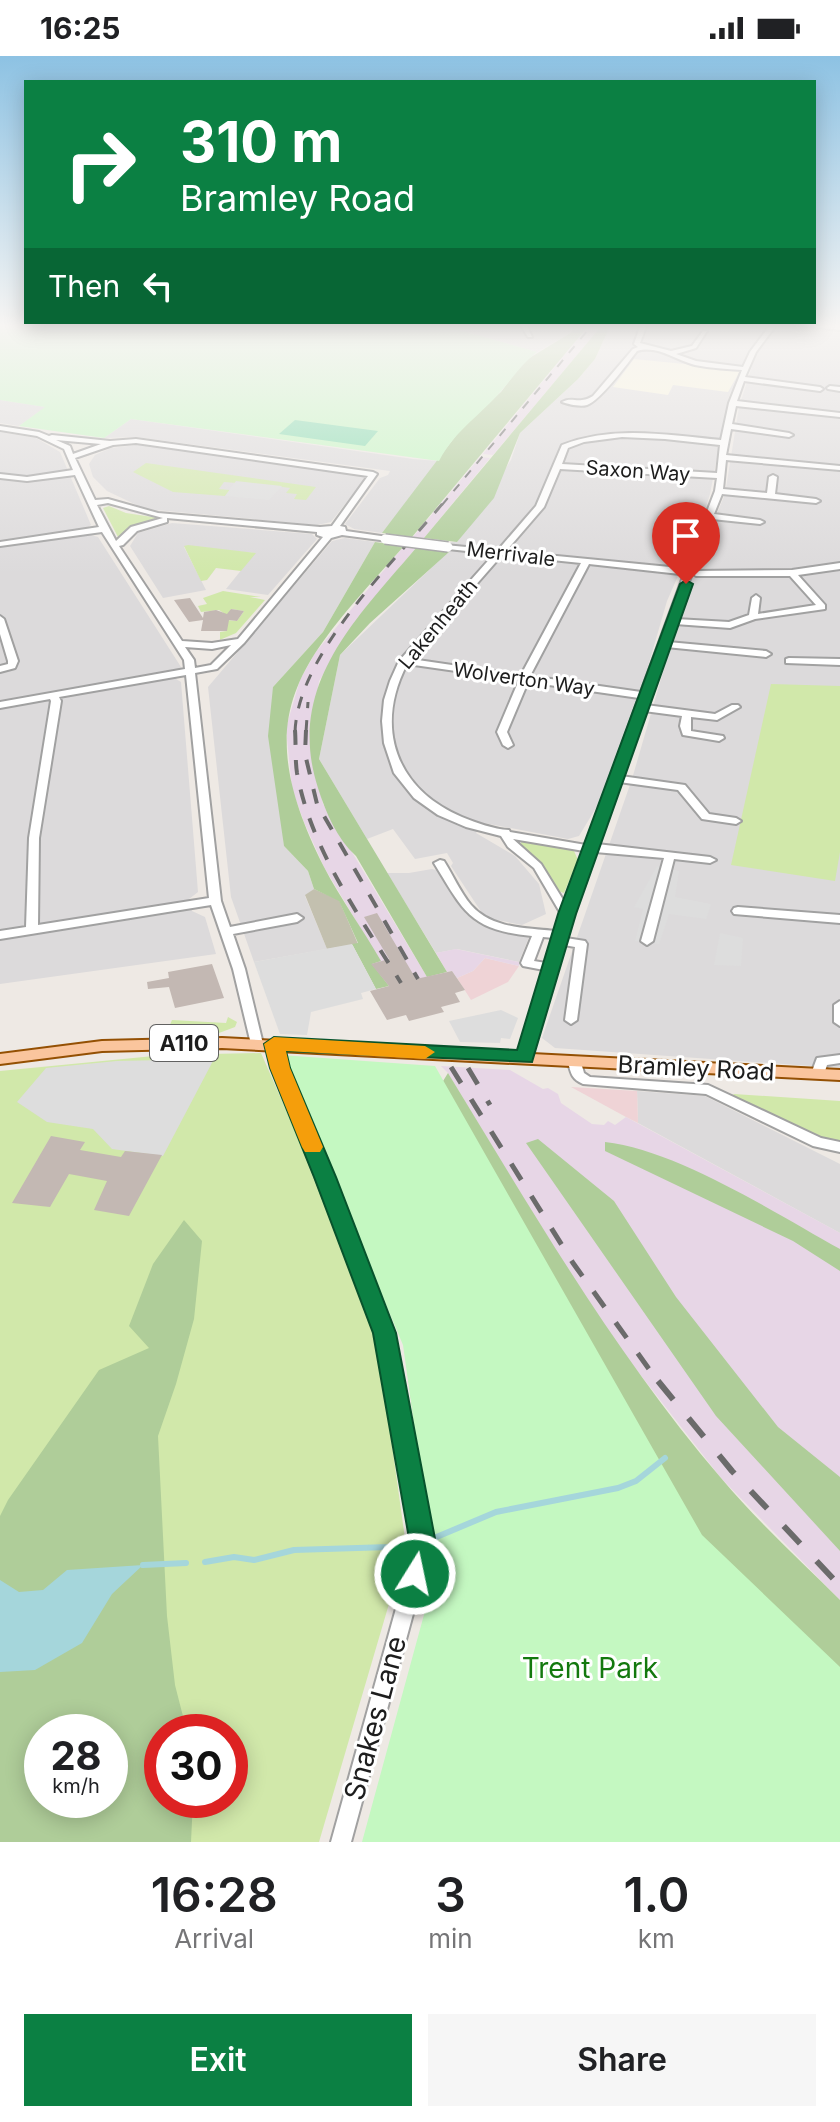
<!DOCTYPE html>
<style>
:root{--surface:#fff;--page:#f6f6f6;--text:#202124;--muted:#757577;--accent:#0b8043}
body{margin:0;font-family:Inter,sans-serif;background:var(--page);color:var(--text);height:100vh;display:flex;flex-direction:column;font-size:30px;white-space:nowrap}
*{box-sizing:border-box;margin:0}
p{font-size:26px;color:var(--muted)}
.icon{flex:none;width:44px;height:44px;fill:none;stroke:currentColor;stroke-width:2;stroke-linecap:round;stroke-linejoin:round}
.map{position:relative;height:1786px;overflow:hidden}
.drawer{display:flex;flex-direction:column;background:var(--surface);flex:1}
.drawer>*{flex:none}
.hud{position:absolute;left:24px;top:24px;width:792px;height:244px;border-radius:0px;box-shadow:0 4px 20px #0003;background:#0b8043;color:#fff;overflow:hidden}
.speed{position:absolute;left:24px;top:1658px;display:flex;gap:16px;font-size:40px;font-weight:700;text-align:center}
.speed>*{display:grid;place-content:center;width:104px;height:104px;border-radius:50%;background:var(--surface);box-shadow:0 4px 20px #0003;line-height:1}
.speed small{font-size:20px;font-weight:400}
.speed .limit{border:12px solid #d22;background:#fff;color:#111}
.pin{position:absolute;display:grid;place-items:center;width:68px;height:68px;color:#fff;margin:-82px -34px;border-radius:50% 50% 50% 0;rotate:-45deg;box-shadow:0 0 8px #0007}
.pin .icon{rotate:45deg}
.me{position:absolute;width:88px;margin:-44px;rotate:10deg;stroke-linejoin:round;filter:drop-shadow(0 0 6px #0008)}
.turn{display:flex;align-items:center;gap:28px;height:168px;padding:0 24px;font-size:36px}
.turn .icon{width:104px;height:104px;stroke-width:2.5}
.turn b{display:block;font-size:56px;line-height:68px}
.then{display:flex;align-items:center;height:76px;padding:0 24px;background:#0003;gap:16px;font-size:30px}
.eta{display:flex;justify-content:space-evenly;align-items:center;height:136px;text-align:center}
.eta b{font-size:48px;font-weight:600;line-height:56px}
.primary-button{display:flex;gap:16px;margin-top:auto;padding:16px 24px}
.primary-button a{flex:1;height:92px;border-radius:0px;background:var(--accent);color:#fff;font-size:32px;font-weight:600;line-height:92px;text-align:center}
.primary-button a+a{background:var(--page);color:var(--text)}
.status{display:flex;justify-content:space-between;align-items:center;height:56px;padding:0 40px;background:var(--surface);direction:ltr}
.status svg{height:22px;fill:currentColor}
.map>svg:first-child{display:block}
</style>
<div class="status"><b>16:25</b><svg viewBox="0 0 49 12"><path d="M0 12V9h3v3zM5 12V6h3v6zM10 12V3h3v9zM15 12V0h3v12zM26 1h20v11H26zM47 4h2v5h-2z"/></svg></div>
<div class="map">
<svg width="840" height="1786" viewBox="0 0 840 1786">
<rect width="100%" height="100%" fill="#eee9e4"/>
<g fill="#dcdadb">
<polygon points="438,268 567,268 575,269 572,276 537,296"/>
<polygon points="611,268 681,268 706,274 710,268 767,268 729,340 710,438 700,470 667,545 617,717 579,780 568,783 484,767 476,777 515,800 539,828 546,858 522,869 492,863 482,857 451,810 453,807 447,797 415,803 393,773 367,783 319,703 340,599 448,496 444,495 451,486 457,486 511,404 520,377 578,323 595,303"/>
<polygon points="775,268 840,268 840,1012 555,992 542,982 632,723 690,523 725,438 739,351 757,295"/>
<polygon points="0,344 46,351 19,370 0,367"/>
<polygon points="131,363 413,403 439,405 382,477 354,473 345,468 380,422 388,419 390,415 136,381 104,382"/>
<polygon points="0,376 36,382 60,396 91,469 88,471 91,479 98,481 181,611 176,623 181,626 198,836 189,843 192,855 205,861 216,898 0,928"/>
<polygon points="144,388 365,419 367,420 331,466 317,469 145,453 107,435 93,421 89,408 95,399 111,392"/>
<polygon points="172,467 312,478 317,483 268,539 226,533 255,497 184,491 206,534 163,542 130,490 138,477"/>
<polygon points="345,482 375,486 323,576 273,631 284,790 308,815 314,833 305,840 327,893 254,906 231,841 208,631 332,485"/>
<polygon points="432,813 436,814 466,858 477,867 501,876 529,881 519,906 457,893 436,897 387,817 409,817"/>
<polygon points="637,1035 705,1040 840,1108 840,1177 638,1067"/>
</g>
<g fill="#efd3d6">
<polygon points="485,902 519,910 508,926 471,944 457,922 473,915"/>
<polygon points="571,1031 637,1035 638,1067 626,1061"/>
</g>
<g fill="#e7d6e6">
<polygon points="590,268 603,268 493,399 483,398"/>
<polygon points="480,401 490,402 424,482 413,481"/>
<polygon points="404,490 416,492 363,555 319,625 310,689 323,748 427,921 389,930 371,908 380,905 324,811 304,766 292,733 286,672 300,624 315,597"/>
<polygon points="456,893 519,906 519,910 485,902 473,915 457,922 452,915 447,916 436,897"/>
<polygon points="441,1010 510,1014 543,1033 548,1032 558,1038 561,1047 592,1068 604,1069 608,1065 615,1069 626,1061 840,1177 840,1544 721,1422 621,1294 544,1177 448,1017"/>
</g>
<polygon fill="#fefadd" points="634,303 735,313 740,315 728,336 673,329 668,339 613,331"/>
<polygon fill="#c3c0af" points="314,833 339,844 358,888 327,893 305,839"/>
<g fill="#d1e8aa" fill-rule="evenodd">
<path d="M146,407L316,431L306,444L294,443L297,438L286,437L290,432C269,429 246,428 224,426L219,433L230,434L225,440L173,436L133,416Z"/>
<polygon points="109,450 126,457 159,462 134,470 118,481 103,452"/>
<polygon points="188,489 256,497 241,515 216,512 207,524 201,525 184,490"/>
<polygon points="223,535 261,541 250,541 265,544 236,577 215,586 220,584 220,576 227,575 227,564 237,565 244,555 231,553 228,560 219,554 201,556 198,550 207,548 203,542"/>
<polygon points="771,628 840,630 840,796 835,825 731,809"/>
<polygon points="523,784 574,795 578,804 564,837 558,835 545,812 520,788"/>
<polygon points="228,961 237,966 235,971 219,977 176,977 169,971 172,964 226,967"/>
<path d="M261,997L384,1277L378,1287L406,1490L319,1786H0V1015L164,999ZM42,1676H110V1744H42ZM162,1676H230V1744H162Z"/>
<polygon points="734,1038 840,1045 840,1086 819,1082 732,1040"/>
</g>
<g fill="#afcd99" fill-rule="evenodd">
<polygon points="567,268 590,268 412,481 382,477 467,365 501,336 523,306 572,276 574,269"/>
<polygon points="603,268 611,268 595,303 578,323 520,377 494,442 457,486 424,482"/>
<path d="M375,486L404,490C301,606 245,655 324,811C341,844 363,873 381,905L372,908L389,930L376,933L352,888L358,887L339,845L314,833L308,815L284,790L268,680L273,631L323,576Z"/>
<path d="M416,492L449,496L370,567L340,599L319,703L447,916L427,921L356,800C337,783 326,757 318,732C285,630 356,563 416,492Z"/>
<path d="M281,999L440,1030L448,1017C533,1156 614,1297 721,1422C757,1465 800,1504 840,1544V1627L434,1522L404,1289Z"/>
<polygon points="538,1083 614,1145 676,1241 778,1371 840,1421 840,1495 716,1360 526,1087"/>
<path d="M605,1086C677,1094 775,1157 840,1193V1215L793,1185L605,1095Z"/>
<path d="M184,1164L202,1185L194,1263L176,1328L158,1380L167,1560L175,1629L187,1676H162V1744H193L191,1786H0V1460L8,1444L99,1314L149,1292L129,1270L153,1208ZM42,1676H110V1744H42Z"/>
</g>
<g fill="#c4f8c1">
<path d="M0,268H438L537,296C523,307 514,320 502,334C479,361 457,372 439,405L131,363L104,382L19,370L45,351L0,344Z"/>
<polygon points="281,999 435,1010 702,1479 840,1611 840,1786 362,1786 434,1522 433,1502 403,1289"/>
</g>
<polygon fill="#83dcae" points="295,364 378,375 365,390 279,378"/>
<g fill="#ddd">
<polygon points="236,425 282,430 269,444 225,440"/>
<polygon points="657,810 679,815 675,841 711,848 706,863 669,858 659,888 635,885 643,853 634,851"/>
<polygon points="720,877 743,882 741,910 714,909"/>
<polygon points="352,888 376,933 361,937 363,943 311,956 307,979 280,978 254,906"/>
<polygon points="501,954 518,962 510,983 501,982 500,987 460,986 449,965"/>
<polygon points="214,1003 163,1100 112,1093 93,1073 47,1066 17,1046 46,1012 117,1005"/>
</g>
<polygon fill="#a5d6db" points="143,1509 112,1538 82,1587 35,1614 0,1616 0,1524 19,1536 43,1534 67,1514"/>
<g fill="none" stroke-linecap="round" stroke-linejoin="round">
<g stroke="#a5d6db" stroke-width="6">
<polyline points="427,1485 496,1456 618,1432 636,1425 665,1402"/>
<polyline points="205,1506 234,1501 254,1504 294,1494 389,1491 415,1480"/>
<polyline points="143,1509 186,1507"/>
</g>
</g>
<g fill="#c3b8b3">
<polygon points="190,542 203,562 204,556 216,554 227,558 231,553 244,555 237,565 229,564 227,575 201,575 203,564 189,566 174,544"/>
<polygon points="377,857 416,923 452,915 465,934 455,937 460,946 441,951 444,956 409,965 406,959 387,964 370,935 389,930 371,908 389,903 364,861"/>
<polygon points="212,908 224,942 175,952 169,931 148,933 147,926 169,922 168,916"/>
<polygon points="51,1080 85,1086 80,1094 121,1101 125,1095 162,1099 129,1160 94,1154 107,1125 69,1118 50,1151 12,1147"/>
</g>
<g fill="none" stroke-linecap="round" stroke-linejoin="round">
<g stroke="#a1a1a1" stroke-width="4">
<g id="minor">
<polygon points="520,268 526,268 532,281 528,281"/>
<path d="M641,268H647L640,287L671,295L692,290L703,275H707L696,292L676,298L696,305L743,311L750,296L771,268H777L756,296L745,321L820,331L823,333L820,335L744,325L737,345L840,357V361L736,350L732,368L789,377L793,379L789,381L731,373L726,399L840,410V414L726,404L723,433L767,437L769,421L773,419L777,421L775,438L816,443L820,445L816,447L722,438L714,458L760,464L764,466L760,468L712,463L693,513L689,516L685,513L715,435L717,422L560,413L544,451L506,495L680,512L684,515L680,518L589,508L530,620L641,636L684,518L691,520L676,563L729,566L749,559L752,542L756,539L760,542L758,558L816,549L790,520H696L692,517L693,515L792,514L840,507V513L798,519L825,549V553L755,563L730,572L675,568L668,586L766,595L771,598L766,601L666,591L646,649L715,658L732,649H738L740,651L717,664L691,661V675L723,680L724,682L719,685L683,679L680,670L682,660L644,655L621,720L685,729L709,758L736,762L741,765L736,768L702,763L678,734L619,726L597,788L710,801L716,804L710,807L674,803L653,885L647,889L641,885L664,802L595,796L566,882L585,885L587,888L577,964L571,968L565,964L575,891L564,889L531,1001L530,1004H520L519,1001L544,914L523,910L521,907L532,880C470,874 464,856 434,807L440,804L444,805C453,819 460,836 471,849C492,873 527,872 556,875L561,858L534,812L508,791L501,780L466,771L438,759L414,742L394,717L384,687L382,665L384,644L390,625L399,605L494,498L448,493L444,491L445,489L498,494L536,450L562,389C614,369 667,379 721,384L729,347L742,314C726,313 710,312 695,309C675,304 658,289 637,295C628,307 600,345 587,349C580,351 568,348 562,346C573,340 578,349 593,340L633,293L638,291L634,288ZM622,381L665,383L720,389L717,417L562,408L568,392L584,386ZM502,499L581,507L521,619L411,603ZM407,608L519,624L497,676L503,689L508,692L513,689L507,676L528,626L639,642L586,789L510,776L509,774C493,773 477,767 462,761C396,733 374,672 407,608ZM513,783L584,795L565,847L541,808ZM543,881L554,882L546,907L534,905Z"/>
<polygon points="803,268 840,270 840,274 806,270"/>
<polygon points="830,330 840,331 840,335 828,333 827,332"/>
<path d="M0,370L39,376L49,380L52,379L110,385L136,383L373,416L377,418L340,470L345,471L346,475L388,481V485L342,479L331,482L244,587L217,613L195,617L221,845L230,871L297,858L303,862L297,866L233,878L245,913L263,988L262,991L257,992L251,988L233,913L211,849L0,883V875L26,871L29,782L51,645L50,643L0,652V646L185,613L184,604L102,476L0,490V486L99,471L75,419L27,425L0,422V418L27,421L73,414L64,393L37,380L0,374ZM56,384L101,388L73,398L70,390ZM136,387L368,420L332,470L320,471L158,457L108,443L95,444L75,402L113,389ZM108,447L163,462L131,471L116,485L97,449ZM167,462L317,476V479L323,481L238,583L212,587L182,585L119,490L123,489L137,475L167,466ZM231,589L211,609L195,612L194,604L185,591L212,593ZM186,619L209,842L38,869L39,782L61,645L59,641Z"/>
<polygon points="0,560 4,563 18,605 15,612 0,616 0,610 8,608 8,605 0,578"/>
<polygon points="789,602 840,603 840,609 786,607 786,603"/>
<polygon points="738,851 840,859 840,867 734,858 732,855 734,852"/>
<polygon points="840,945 840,970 834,966 834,949"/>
<polygon points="274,984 280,988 287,1012 392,1277 432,1488 351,1786 331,1786 414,1488 376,1277 273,1012 268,988"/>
<polygon points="840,999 840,1007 827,1009 823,1021 813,1021 811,1018 817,1002"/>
<path d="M575,1002L580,1003L584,1017L590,1021L708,1029L821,1082L840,1086V1096L813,1090L706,1038L583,1028C572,1023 571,1018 568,1006L570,1003Z"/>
</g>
</g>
<g stroke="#945003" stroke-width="4">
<polygon id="major" points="222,982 840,1014 840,1024 222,992 102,995 0,1008 0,998 102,985"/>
</g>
<use href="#minor" fill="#fff" fill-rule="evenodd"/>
<use href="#major" fill="#fac59d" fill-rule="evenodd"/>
<polyline stroke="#6b6b6b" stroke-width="2" stroke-dasharray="9 9" stroke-linecap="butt" points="442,449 593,268"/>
<g stroke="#6b6b6b" stroke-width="3" stroke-dasharray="12 12" stroke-linecap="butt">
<path d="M295,676C298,597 394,506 443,447"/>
<polyline points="306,676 308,646"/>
</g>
<g stroke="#6b6b6b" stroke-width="4" stroke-dasharray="15 15" stroke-linecap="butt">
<path d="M295,674C296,688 295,704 297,717C311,794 361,862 401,927"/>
<polyline points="306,674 305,698 317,748 418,923"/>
</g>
<g stroke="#6b6b6b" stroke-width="5" stroke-dasharray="19 19" stroke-linecap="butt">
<polyline points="451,1011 573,1207 659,1327"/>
<polyline points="468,1012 490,1049"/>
</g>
<polyline stroke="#6b6b6b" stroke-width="6" stroke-dasharray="24 24" stroke-linecap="butt" points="658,1325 732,1415 840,1530"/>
<g stroke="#a1a1a1" stroke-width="12" stroke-linecap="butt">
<polyline id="minor-bridge" points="385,483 448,491"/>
</g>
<use href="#minor-bridge" stroke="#fff" stroke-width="9"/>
</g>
<linearGradient id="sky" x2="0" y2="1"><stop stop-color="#8dc2e3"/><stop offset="0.52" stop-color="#f7f5f3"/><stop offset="1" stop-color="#f7f5f3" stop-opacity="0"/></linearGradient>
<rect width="840" height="518" fill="url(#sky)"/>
<polygon fill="#0b8043" stroke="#07532c" stroke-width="2" points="686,524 693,528 576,858 532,1006 286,995 290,1012 336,1121 396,1277 436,1488 424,1526 415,1530 405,1526 401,1518 410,1488 373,1277 314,1121 270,1012 264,988 274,981 517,994 558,858 680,528"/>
<polygon fill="#f59e0b" points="274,981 425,990 435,996 425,1003 286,995 290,1012 323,1091 320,1096 305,1096 302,1091 270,1012 264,988"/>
<g text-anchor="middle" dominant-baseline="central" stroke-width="6" stroke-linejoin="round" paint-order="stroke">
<g font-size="20" fill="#1d1d1d" stroke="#fff">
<text transform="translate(638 415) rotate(4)">Saxon Way</text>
<text transform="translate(511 498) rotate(7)">Merrivale</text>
<text transform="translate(438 568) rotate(-50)">Lakenheath</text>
<text transform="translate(524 623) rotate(8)">Wolverton Way</text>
</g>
<rect fill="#fff" stroke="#616161" stroke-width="2" x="150" y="969" width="68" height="36" rx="6"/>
<g font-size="22" font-weight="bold" fill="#1d1d1d">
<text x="184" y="987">A110</text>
</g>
<g font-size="24" fill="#1d1d1d" stroke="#fff">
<text transform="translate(696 1012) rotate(3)">Bramley Road</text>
</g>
<g font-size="28" fill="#13790e" stroke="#fff">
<text x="590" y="1612">Trent Park</text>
</g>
<g font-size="28" fill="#1d1d1d" stroke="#fff">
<text transform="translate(375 1662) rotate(-75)">Snakes Lane</text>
</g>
</g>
</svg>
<div class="speed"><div>28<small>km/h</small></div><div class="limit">30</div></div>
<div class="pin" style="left:686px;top:528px;background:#d93025"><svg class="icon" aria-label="arrive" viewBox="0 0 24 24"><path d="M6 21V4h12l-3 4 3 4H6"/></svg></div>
<svg class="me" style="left:415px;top:1518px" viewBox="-20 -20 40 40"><circle r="17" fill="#0b8043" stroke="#fff" stroke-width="3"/><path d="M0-11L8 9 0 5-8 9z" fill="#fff"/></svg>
<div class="hud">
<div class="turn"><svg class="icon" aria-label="right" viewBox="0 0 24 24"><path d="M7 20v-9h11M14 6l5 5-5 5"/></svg><div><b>310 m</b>Bramley Road</div></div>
<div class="then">Then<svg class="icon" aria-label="left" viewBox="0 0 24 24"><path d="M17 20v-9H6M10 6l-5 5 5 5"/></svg></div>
</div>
</div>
<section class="drawer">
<div class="eta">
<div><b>16:28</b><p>Arrival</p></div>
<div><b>3</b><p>min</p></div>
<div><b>1.0</b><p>km</p></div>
</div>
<div class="primary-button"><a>Exit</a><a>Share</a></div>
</section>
